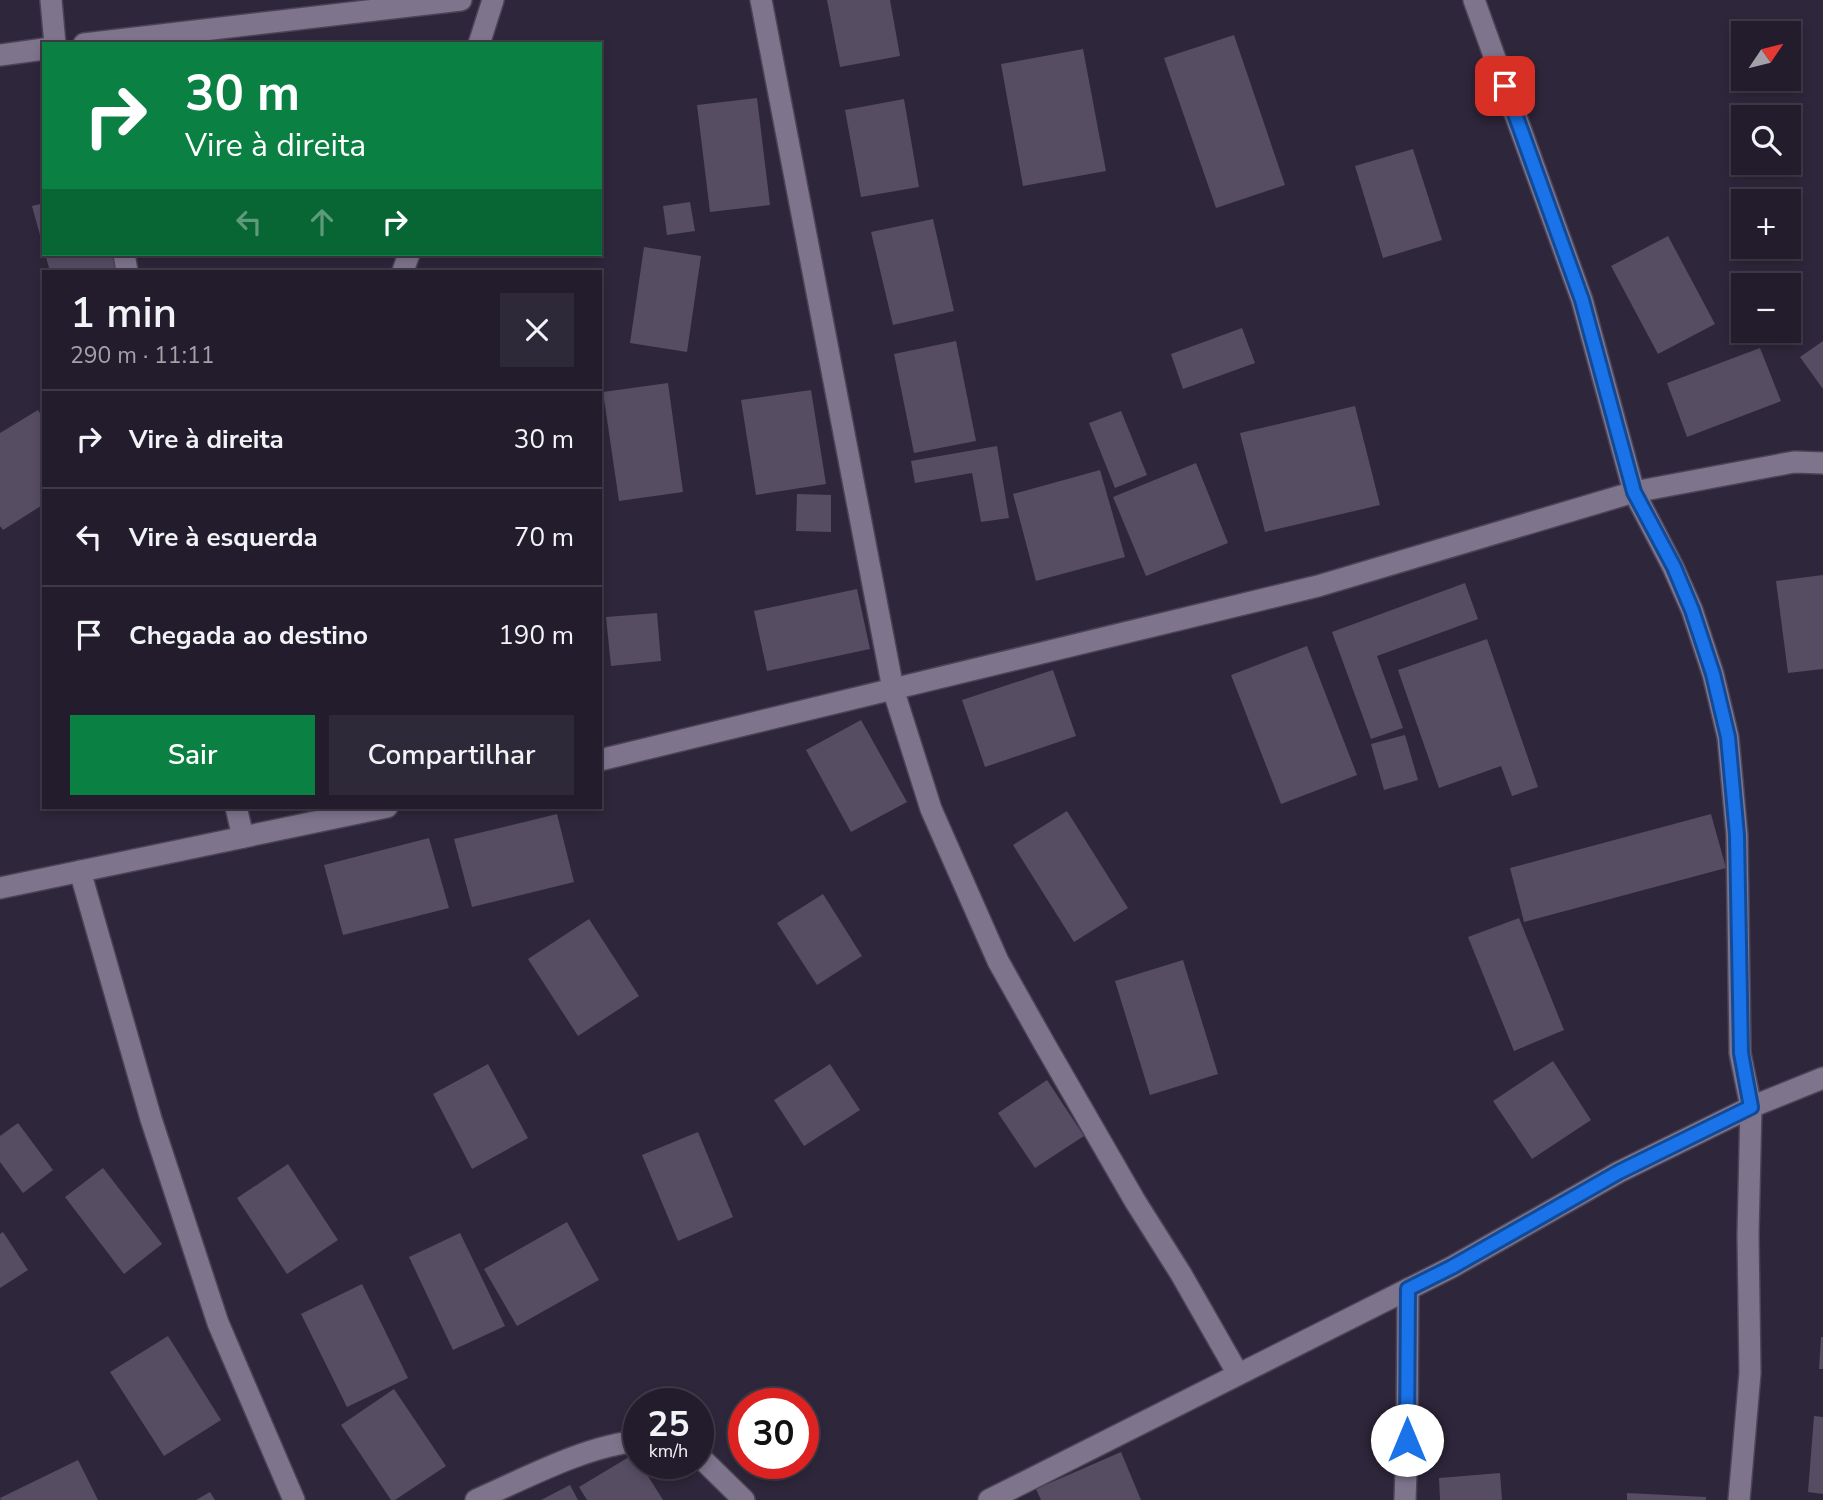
<!DOCTYPE html>
<html lang="pt">
<meta charset="utf-8">
<style>
:root{--surface:#221c2c;--page:#2e2938;--text:#f1f3f6;--muted:#a2a1a9;--line:#3f3a48;--accent:#0b8043}
body{margin:0;font-family:"Nunito Sans",sans-serif;background:var(--page);color:var(--text);height:100vh;display:flex;flex-direction:column;font-size:26px;white-space:nowrap}
*{box-sizing:border-box;margin:0}
p{font-size:23px;color:var(--muted)}
.icon{flex:none;width:38px;height:38px;fill:none;stroke:currentColor;stroke-width:2;stroke-linecap:round;stroke-linejoin:round}
.map{position:relative;flex:1;overflow:hidden}
.panel{position:absolute;left:42px;top:270px;width:560px;height:539px;display:flex;flex-direction:column;background:var(--surface);border-radius:0px;box-shadow:0 4px 10px #0003,0 0 0 2px var(--line)}
.panel>*{flex:none}
.hud{position:absolute;left:42px;top:42px;width:560px;height:214px;border-radius:0px;box-shadow:0 4px 10px #0003,0 0 0 2px var(--line);background:#0b8043;color:#fff;overflow:hidden}
.needle{width:46px;rotate:55deg}
.buttons{position:absolute;left:1731px;top:21px;display:grid;gap:14px}
.buttons a{display:grid;place-items:center;width:70px;height:70px;border-radius:0px;background:var(--surface);box-shadow:0 4px 10px #0003,0 0 0 2px var(--line);font-size:35px}
.speed{position:absolute;left:623px;top:1388px;display:flex;gap:14px;font-size:35px;font-weight:700;text-align:center}
.speed>*{display:grid;place-content:center;width:91px;height:91px;border-radius:50%;background:var(--surface);box-shadow:0 4px 10px #0003,0 0 0 2px var(--line);line-height:1}
.speed small{font-size:18px;font-weight:400}
.speed .limit{border:10px solid #d22;background:#fff;color:#111}
.pin{position:absolute;display:grid;place-items:center;width:60px;height:60px;color:#fff;margin:-30px;border-radius:14px;box-shadow:0 4px 10px #0006}
.me{position:absolute;width:77px;margin:-38px;rotate:0deg;stroke-linejoin:round;filter:drop-shadow(0 0 5px #0008)}
.turn{display:flex;align-items:center;gap:24px;height:147px;padding:0 28px;font-size:32px}
.turn .icon{width:91px;height:91px;stroke-width:2.5}
.turn b{display:block;font-size:49px;line-height:60px}
.lanes{display:flex;align-items:center;height:66px;padding:0 28px;background:#0003;justify-content:center;gap:35px;direction:ltr}
.lanes .off{opacity:.35}
.round{display:grid;place-items:center;flex:none;width:74px;height:74px;border-radius:0px;background:var(--page)}
.headline{display:flex;align-items:center;justify-content:space-between;height:119px;padding:0 28px}
h1{font-size:42px;font-weight:600;line-height:52px}
.action{display:flex;gap:14px;margin-top:auto;padding:14px 28px}
.action a{flex:1;height:80px;border-radius:0px;background:var(--accent);color:#fff;font-size:28px;font-weight:600;line-height:80px;text-align:center}
.action a+a{background:var(--page);color:var(--text)}
ul{padding:0;list-style:none}
li{display:flex;align-items:center;gap:21px;height:98px;padding:0 28px;border-top:2px solid var(--line)}
li div{flex:1}
li b{display:block;font-size:26px}
li em{font-style:normal}
.map>svg:first-child{display:block}
</style>
<div class="map">
<svg width="1823" height="1500" viewBox="0 0 1823 1500">
<rect width="100%" height="100%" fill="#2e263a"/>
<g fill="#564d63">
<polygon points="827,0 890,0 900,56 840,67"/>
<polygon points="1234,35 1285,185 1216,208 1164,58"/>
<polygon points="1083,49 1106,171 1023,186 1001,64"/>
<polygon points="757,98 770,205 710,212 697,105"/>
<polygon points="904,99 919,187 861,197 845,110"/>
<polygon points="1413,149 1442,240 1383,258 1355,166"/>
<polygon points="690,202 695,231 667,235 663,206"/>
<polygon points="44,203 44,245 43,246 32,206"/>
<polygon points="933,219 954,311 893,325 871,232"/>
<polygon points="1668,236 1715,324 1658,354 1611,266"/>
<polygon points="644,247 701,256 687,352 630,343"/>
<polygon points="45,254 112,254 117,271 50,271"/>
<polygon points="1242,328 1255,363 1183,389 1171,354"/>
<polygon points="956,341 976,441 914,453 894,354"/>
<polygon points="1823,341 1823,389 1800,357"/>
<polygon points="1760,348 1781,401 1687,437 1667,383"/>
<polygon points="668,383 683,492 619,501 603,392"/>
<polygon points="811,390 826,484 756,495 741,400"/>
<polygon points="1355,406 1380,505 1265,532 1240,433"/>
<polygon points="38,410 44,420 44,504 3,530 0,526 0,433"/>
<polygon points="1121,411 1147,475 1115,488 1089,423"/>
<polygon points="997,446 1009,518 981,522 972,473 915,483 911,461"/>
<polygon points="1196,463 1228,543 1146,576 1113,497"/>
<polygon points="1100,470 1125,557 1036,581 1013,494"/>
<polygon points="797,494 831,495 831,532 796,531"/>
<polygon points="1823,575 1823,669 1788,673 1776,581"/>
<polygon points="1465,583 1478,619 1377,656 1403,728 1371,739 1332,632"/>
<polygon points="857,589 870,649 767,671 754,611"/>
<polygon points="657,613 661,661 611,666 606,617"/>
<polygon points="1487,639 1538,787 1512,796 1501,766 1439,788 1398,670"/>
<polygon points="1307,646 1357,775 1281,804 1231,675"/>
<polygon points="1053,670 1076,736 985,767 962,700"/>
<polygon points="861,720 907,802 851,832 806,750"/>
<polygon points="1405,735 1418,780 1384,790 1371,744"/>
<polygon points="1067,811 1128,908 1074,942 1013,845"/>
<polygon points="557,814 574,882 472,907 454,839"/>
<polygon points="1711,814 1726,868 1524,922 1510,868"/>
<polygon points="429,838 449,908 343,935 324,865"/>
<polygon points="823,894 862,956 817,985 777,923"/>
<polygon points="1519,918 1564,1030 1514,1051 1468,937"/>
<polygon points="589,919 639,996 578,1036 528,959"/>
<polygon points="1183,960 1218,1074 1150,1095 1115,981"/>
<polygon points="1553,1061 1591,1120 1532,1159 1493,1101"/>
<polygon points="488,1064 528,1138 472,1169 433,1094"/>
<polygon points="830,1064 860,1110 804,1146 774,1100"/>
<polygon points="1047,1080 1084,1136 1035,1168 998,1113"/>
<polygon points="18,1123 53,1170 23,1193 0,1162 0,1136"/>
<polygon points="698,1132 733,1217 678,1241 642,1155"/>
<polygon points="288,1164 338,1240 287,1274 237,1198"/>
<polygon points="103,1168 162,1244 124,1274 65,1197"/>
<polygon points="567,1222 599,1280 517,1326 484,1269"/>
<polygon points="3,1232 28,1270 0,1288 0,1234"/>
<polygon points="460,1233 505,1326 453,1350 409,1257"/>
<polygon points="362,1284 408,1378 347,1407 301,1314"/>
<polygon points="168,1336 221,1420 164,1456 110,1372"/>
<polygon points="1821,1337 1823,1337 1823,1369 1819,1369"/>
<polygon points="394,1389 446,1466 395,1500 391,1500 341,1425"/>
<polygon points="1814,1416 1823,1417 1823,1494 1808,1492"/>
<polygon points="1121,1452 1141,1500 1041,1500 1036,1489"/>
<polygon points="634,1454 663,1500 587,1500 579,1487"/>
<polygon points="78,1460 98,1500 1,1500 0,1498"/>
<polygon points="1500,1473 1502,1500 1440,1500 1439,1478"/>
<polygon points="570,1485 578,1500 541,1500"/>
<polygon points="210,1492 215,1500 196,1500"/>
<polygon points="1627,1493 1706,1497 1706,1500 1627,1500"/>
</g>
<g fill="none" stroke-linecap="round" stroke-linejoin="round">
<g stroke="#4c4456" stroke-width="24">
<g id="street">
<polyline points="51,0 55,44"/>
<polyline points="761,0 893,689 931,809 998,961 1044,1043 1135,1201 1181,1274 1238,1374"/>
<polyline points="1474,0 1582,300 1634,492 1673,567 1692,610 1713,674 1728,737 1737,835 1740,1053 1751,1107 1748,1235 1750,1373 1739,1500"/>
<polyline points="84,44 461,0"/>
<polyline points="479,44 493,0"/>
<polyline points="0,55 44,49"/>
<polyline points="124,254 127,271"/>
<polyline points="403,271 409,254"/>
<polyline points="600,760 1318,586 1634,492 1794,462 1823,463"/>
<polyline points="236,807 243,837"/>
<polyline points="80,871 151,1119 218,1323 294,1500"/>
<polyline points="0,888 387,807"/>
<polyline points="698,1455 744,1500"/>
<path d="M476,1500C524,1479 587,1445 639,1441"/>
<polyline points="989,1500 1452,1267 1619,1172 1751,1107 1823,1078"/>
<polyline points="1405,1500 1407,1440 1408,1289"/>
</g>
</g>
<use href="#street" stroke="#7e748c" stroke-width="21"/>
</g>
<g fill="none" stroke-linecap="round" stroke-linejoin="round">
<g stroke="#114b97" stroke-width="18">
<polyline id="route" points="1407,1440 1408,1289 1452,1267 1619,1172 1751,1107 1741,1053 1737,835 1728,737 1713,674 1692,610 1674,567 1634,492 1582,300 1505,86"/>
</g>
<use href="#route" stroke="#1a73e8" stroke-width="12"/>
</g>
</svg>
<div class="buttons">
<a><svg class="needle" viewBox="-14 -14 28 28"><path d="M0-13l5 13h-10z" fill="#e53935"/><path d="M0 13l5-13h-10z" fill="#a2a1a9"/></svg></a>
<a><svg class="icon" aria-label="search" viewBox="0 0 24 24"><circle cx="10" cy="10" r="6"/><path d="M15 15l6 6"/></svg></a>
<a>+</a>
<a>−</a>
</div>
<div class="speed"><div>25<small>km/h</small></div><div class="limit">30</div></div>
<div class="pin" style="left:1505px;top:86px;background:#d93025"><svg class="icon" aria-label="arrive" viewBox="0 0 24 24"><path d="M6 21V4h12l-3 4 3 4H6"/></svg></div>
<svg class="me" style="left:1407px;top:1440px" viewBox="-20 -20 40 40"><circle r="19" fill="#fff"/><path d="M0-13L10 11 0 6-10 11z" fill="#1a73e8"/></svg>
<div class="hud">
<div class="turn"><svg class="icon" aria-label="right" viewBox="0 0 24 24"><path d="M7 20v-9h11M14 6l5 5-5 5"/></svg><div><b>30 m</b>Vire à direita</div></div>
<div class="lanes"><svg class="icon off" aria-label="left" viewBox="0 0 24 24"><path d="M17 20v-9H6M10 6l-5 5 5 5"/></svg><svg class="icon off" aria-label="ahead" viewBox="0 0 24 24"><path d="M12 20V5M6 11l6-6 6 6"/></svg><svg class="icon" aria-label="right" viewBox="0 0 24 24"><path d="M7 20v-9h11M14 6l5 5-5 5"/></svg></div>
</div>
<section class="panel">
<div class="headline"><div><h1>1 min</h1><p>290 m · 11:11</p></div><a class="round"><svg class="icon" aria-label="close" viewBox="0 0 24 24"><path d="M6 6l12 12M18 6L6 18"/></svg></a></div>
<ul>
<li><svg class="icon" aria-label="right" viewBox="0 0 24 24"><path d="M7 20v-9h11M14 6l5 5-5 5"/></svg><div><b>Vire à direita</b></div><em>30 m</em></li>
<li><svg class="icon" aria-label="left" viewBox="0 0 24 24"><path d="M17 20v-9H6M10 6l-5 5 5 5"/></svg><div><b>Vire à esquerda</b></div><em>70 m</em></li>
<li><svg class="icon" aria-label="arrive" viewBox="0 0 24 24"><path d="M6 21V4h12l-3 4 3 4H6"/></svg><div><b>Chegada ao destino</b></div><em>190 m</em></li>
</ul>
<div class="action"><a>Sair</a><a>Compartilhar</a></div>
</section>
</div>
